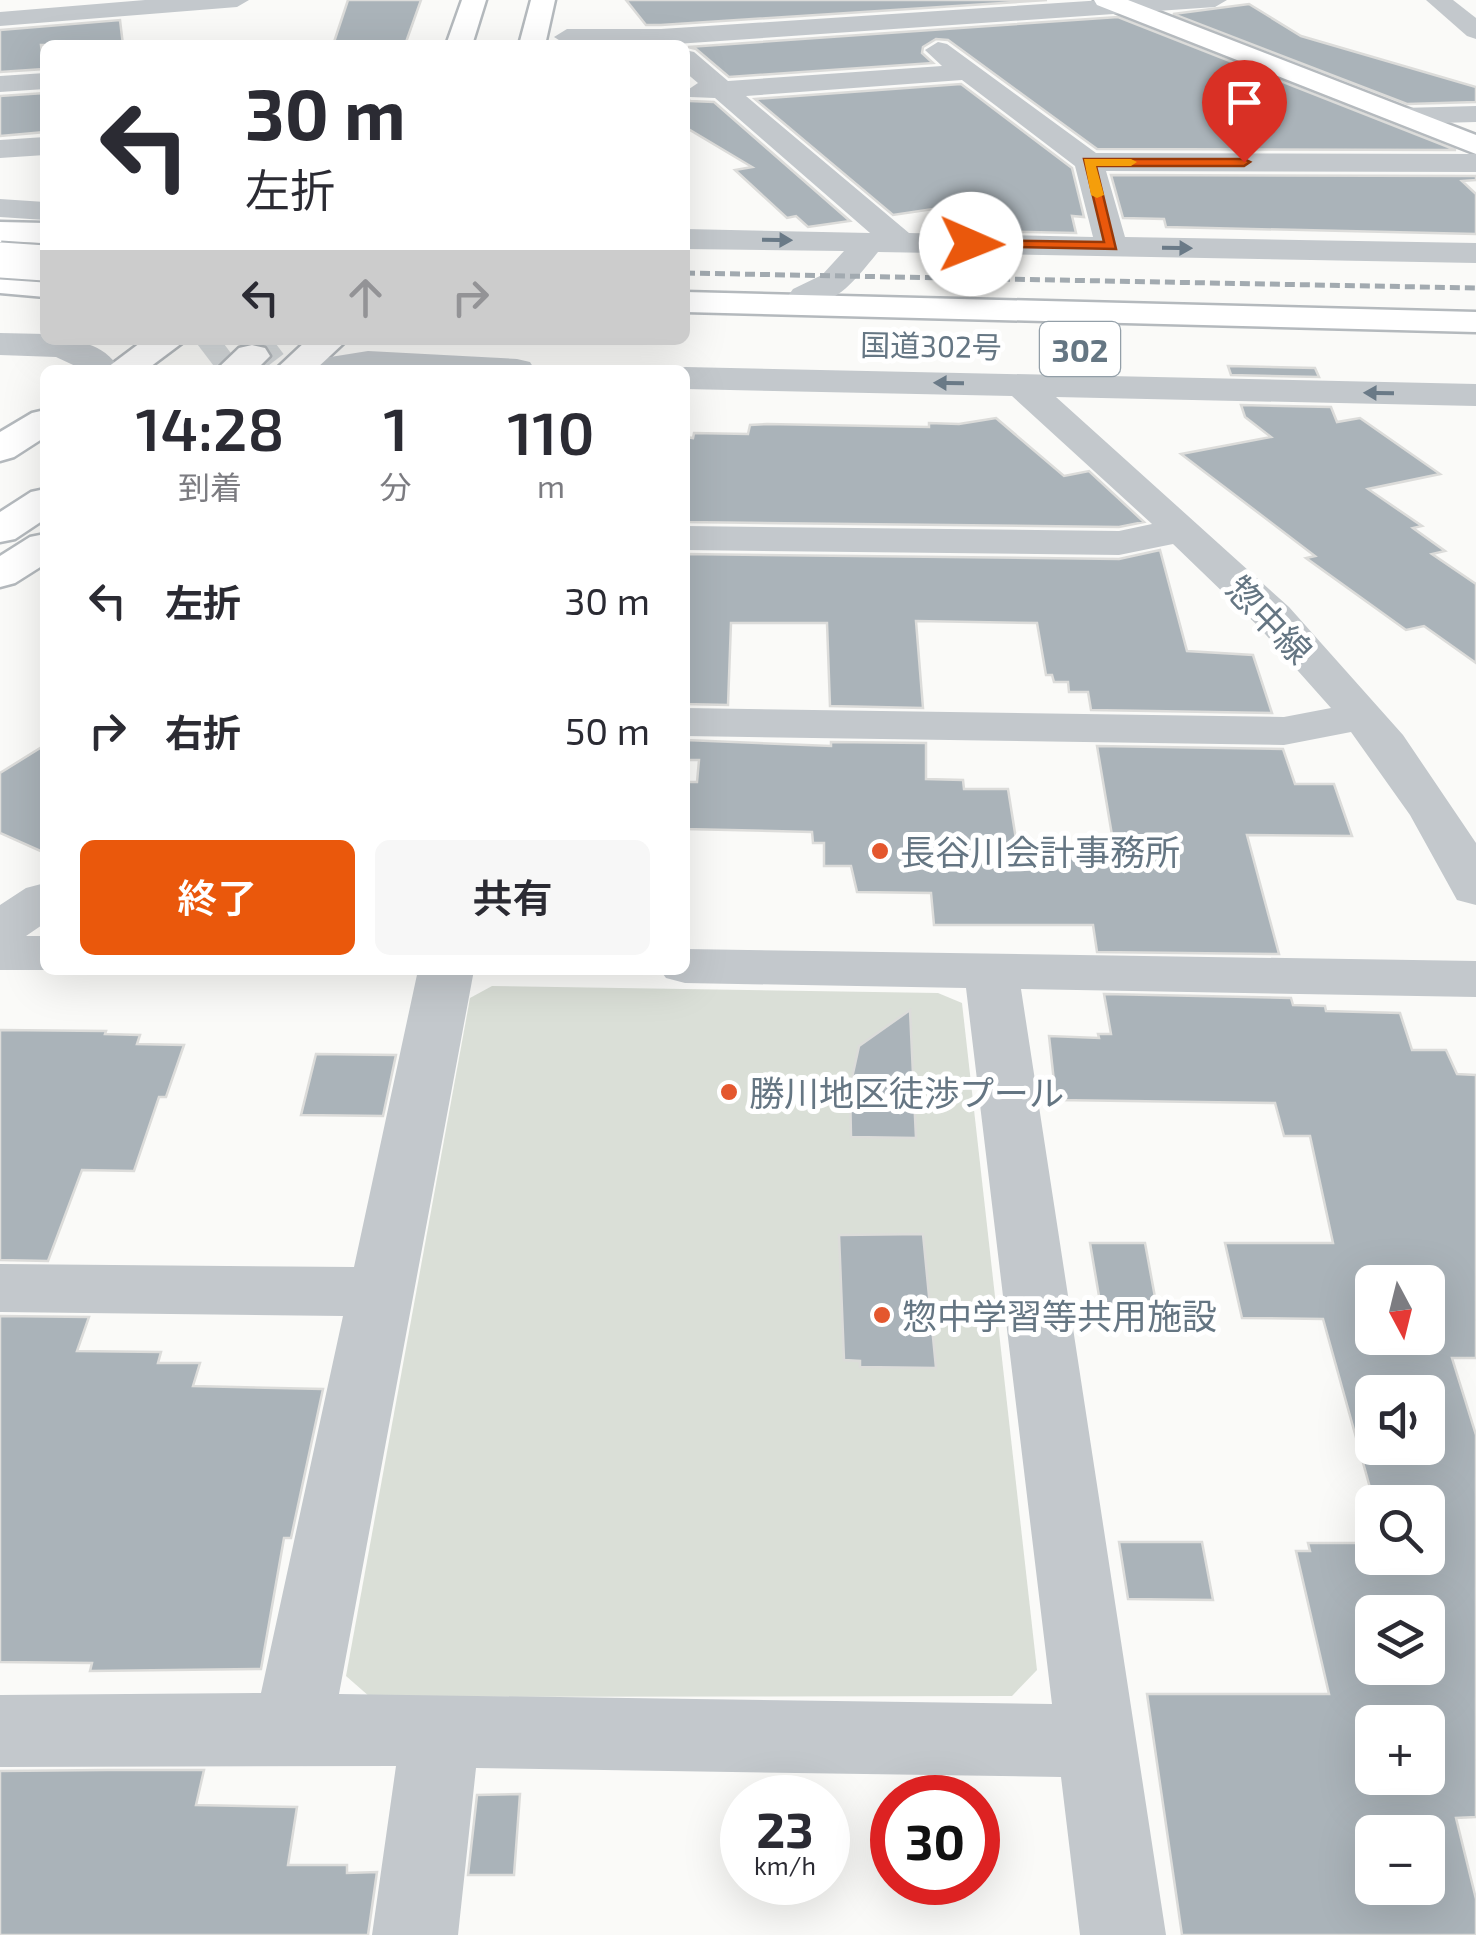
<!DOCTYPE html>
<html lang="ja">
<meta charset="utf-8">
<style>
:root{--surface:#fff;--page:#f7f7f7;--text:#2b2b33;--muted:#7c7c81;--accent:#ea580c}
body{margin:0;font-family:"Exo 2","Noto Sans JP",sans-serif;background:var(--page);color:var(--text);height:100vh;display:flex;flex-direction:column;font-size:38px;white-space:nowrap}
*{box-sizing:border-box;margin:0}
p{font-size:32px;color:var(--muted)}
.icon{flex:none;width:55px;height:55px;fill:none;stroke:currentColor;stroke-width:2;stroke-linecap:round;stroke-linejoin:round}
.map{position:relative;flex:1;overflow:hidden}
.panel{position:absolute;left:40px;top:365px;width:650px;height:610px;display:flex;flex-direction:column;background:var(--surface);border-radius:15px;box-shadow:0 10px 40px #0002}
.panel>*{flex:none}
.banner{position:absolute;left:40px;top:40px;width:650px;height:305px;border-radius:15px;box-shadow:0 10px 40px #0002;background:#fff;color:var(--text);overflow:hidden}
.needle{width:65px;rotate:173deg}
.controls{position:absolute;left:1355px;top:1265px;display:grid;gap:20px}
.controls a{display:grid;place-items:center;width:90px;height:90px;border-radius:15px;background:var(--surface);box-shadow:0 10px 40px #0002;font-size:50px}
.speed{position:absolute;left:720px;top:1775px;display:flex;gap:20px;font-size:50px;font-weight:700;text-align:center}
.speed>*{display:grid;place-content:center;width:130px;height:130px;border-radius:50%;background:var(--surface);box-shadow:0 10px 40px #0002;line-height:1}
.speed small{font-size:25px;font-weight:400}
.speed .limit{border:15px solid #d22;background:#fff;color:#111}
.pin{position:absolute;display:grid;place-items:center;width:85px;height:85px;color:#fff;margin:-102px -42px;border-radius:50% 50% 50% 0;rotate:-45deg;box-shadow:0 0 10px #0007}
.pin .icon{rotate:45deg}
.me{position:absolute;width:110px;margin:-55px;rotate:91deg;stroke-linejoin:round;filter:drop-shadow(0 0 8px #0008)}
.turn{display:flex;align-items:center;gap:35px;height:210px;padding:0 40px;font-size:45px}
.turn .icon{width:130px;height:130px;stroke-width:2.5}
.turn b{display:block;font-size:70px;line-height:85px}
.lanes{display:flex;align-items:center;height:95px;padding:0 40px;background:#0003;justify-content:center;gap:50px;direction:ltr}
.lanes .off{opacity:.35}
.eta{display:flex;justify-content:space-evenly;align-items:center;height:170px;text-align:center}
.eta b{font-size:60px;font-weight:600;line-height:70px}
.primary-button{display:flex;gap:20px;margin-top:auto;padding:20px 40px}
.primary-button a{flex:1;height:115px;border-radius:15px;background:var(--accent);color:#fff;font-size:40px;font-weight:600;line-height:115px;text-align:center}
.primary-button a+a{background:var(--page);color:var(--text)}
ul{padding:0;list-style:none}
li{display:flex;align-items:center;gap:30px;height:130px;padding:0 40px}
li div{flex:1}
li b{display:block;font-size:38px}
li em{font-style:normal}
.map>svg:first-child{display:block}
</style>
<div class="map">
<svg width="1476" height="1935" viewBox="0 0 1476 1935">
<rect width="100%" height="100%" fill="#fafaf8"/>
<polygon fill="#dadfd7" points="492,986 938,993 962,1003 1037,1670 1012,1696 370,1697 346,1676 470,998"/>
<g fill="#aab3b9" stroke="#dcdcda" stroke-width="2.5" fill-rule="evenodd">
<polygon points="348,0 421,0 405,45 333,45"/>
<polygon points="626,0 1047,0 661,25 646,25"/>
<polygon points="1249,4 1301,36 1476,87 1476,102 1407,104 1173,14"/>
<polygon points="1118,17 1456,150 1097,149 948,40 936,39 923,47 922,53 933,63 729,77 696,49 688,47"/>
<polygon points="120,20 123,45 41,45 44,69 0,72 0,30"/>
<polygon points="961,84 1072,168 1084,217 1072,216 1076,233 976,231 974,203 893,215 755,99"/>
<polygon points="45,93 45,132 0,136 0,96"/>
<polygon points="685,96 690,101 714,102 850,221 808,227 796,216 787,218 735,170 752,167 685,127"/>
<polygon points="1111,175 1476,176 1476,180 1462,181 1476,194 1476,234 1166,227 1164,219 1123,218"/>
<polygon points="1228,366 1315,368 1319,377 1231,375"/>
<polygon points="1241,405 1331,407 1337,422 1360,418 1440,474 1368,489 1422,526 1413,528 1445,551 1432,554 1476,584 1476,663 1424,626 1406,630 1306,558 1315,556 1181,454 1271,437 1245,417"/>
<polygon points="996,418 1064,476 1089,471 1144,522 1119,527 685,522 685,437 693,438 694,433 748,434 750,425 767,424 929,427 929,423 959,424"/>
<polygon points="1160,550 1187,651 1253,655 1272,713 1091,710 1088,692 1069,692 1068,682 1054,682 1052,675 1046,675 1037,623 916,621 923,708 830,706 827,623 731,623 728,705 685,704 685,554 1119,559"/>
<polygon points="685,740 831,746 831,742 926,743 926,779 963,780 964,789 1008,789 1019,858 1116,859 1097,746 1283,749 1295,784 1334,784 1352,836 1247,835 1279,954 1097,952 1093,925 934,925 931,893 857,892 851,866 824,866 824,843 813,843 812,832 685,829 685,782 697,782 699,760 685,760"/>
<polygon points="45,745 45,853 0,833 0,773"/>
<path d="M1104,994L1291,998L1293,1005L1325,1006L1326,1011L1400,1013L1412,1050H1446L1457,1074L1476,1075V1358H1452L1476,1435V1817L1456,1818L1476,1899V1935H1182L1147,1694H1329L1296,1551H1310L1308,1543H1372V1558H1428V1502H1374L1323,1319L1242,1318L1225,1243H1333L1310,1136H1284L1275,1103L1056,1100L1049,1036L1099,1038L1098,1034H1111ZM1372,1282H1428V1338H1372ZM1372,1392H1428V1448H1372ZM1372,1612H1428V1668H1372ZM1372,1722H1428V1778H1372ZM1372,1832H1428V1888H1372Z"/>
<polygon points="910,1010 916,1138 851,1137 850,1087 859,1046"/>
<polygon points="0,1030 106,1031 105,1034 140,1035 137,1044 184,1045 166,1097 159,1097 134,1171 82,1170 48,1261 0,1260"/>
<polygon points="316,1054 396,1055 383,1116 301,1115"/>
<polygon points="923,1234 936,1368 860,1367 860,1361 844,1360 839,1235"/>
<polygon points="1090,1243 1145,1243 1157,1308 1101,1308"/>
<polygon points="0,1316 89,1317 77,1351 161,1352 158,1363 200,1363 193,1386 323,1389 291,1538 284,1538 261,1669 90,1671 92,1663 0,1662"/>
<polygon points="1119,1542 1202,1542 1213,1600 1128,1599"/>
<polygon points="107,1770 204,1770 196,1805 297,1807 288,1865 347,1865 347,1873 377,1872 368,1935 0,1935 0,1771"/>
<polygon points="520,1794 514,1875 468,1875 477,1795"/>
</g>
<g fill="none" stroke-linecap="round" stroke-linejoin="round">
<g stroke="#d5d9db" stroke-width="35" stroke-dasharray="35 18" stroke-linecap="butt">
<polyline points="204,353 221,340"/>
<polyline points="252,356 273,340"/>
</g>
<g stroke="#b5babe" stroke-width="5">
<polygon id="major" points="1094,0 1128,0 1476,135 1476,154 1097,5"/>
</g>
<g stroke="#b4b9bd" stroke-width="5">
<g id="highway">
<polygon points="462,0 486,0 472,45 446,45"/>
<polygon points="531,0 555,0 545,45 519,45"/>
<polygon points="0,222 45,223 45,243 0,242"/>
<polygon points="0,273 45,277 45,297 0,293"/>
<polygon points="685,292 1476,312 1476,332 685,312"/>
<polygon points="144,340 186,340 146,370 104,370"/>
<polygon points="307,340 347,340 315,370 275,370"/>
<polygon points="252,345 265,348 270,356 256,370 216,370 239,348"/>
<polygon points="45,410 45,437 14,457 0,461 0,432 32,413"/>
<polygon points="45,489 45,519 15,539 0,542 0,512 31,492"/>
<polygon points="45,534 45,564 15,583 0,587 0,556 30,537"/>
</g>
</g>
<g fill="#c3c8cc" fill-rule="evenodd">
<polygon points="145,0 249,0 237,7 0,26 0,12"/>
<polygon points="1104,0 1227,0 1215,7 661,45 567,45 554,37 567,29 661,29"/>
<polygon points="1426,0 1453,0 1476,18 1476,39 1467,36"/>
<path d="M938,42L947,44L1096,153L1476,154V172L1106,171L1125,237L1476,243V263L878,252C856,279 832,313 793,303L788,296L793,289L822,275L844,251L685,249V229L870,233L715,98L690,97L686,91L698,83L685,72V50L694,52L728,81L942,66L925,50ZM962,80L1075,166L1093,237L909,233L746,96Z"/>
<polygon points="45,73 45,89 0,92 0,76"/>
<polygon points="1476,106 1476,122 1402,124 1388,116 1402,108"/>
<polygon points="45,137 45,155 0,158 0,140"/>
<polygon points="0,199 45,202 45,220 0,217"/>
<path d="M0,333L45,334V340C78,340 101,341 121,370H84L56,357L0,355Z"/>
<polygon points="368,351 517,359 530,362 535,370 294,370 299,362"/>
<polygon points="685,367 1476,384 1476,406 1056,397 1289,607 1403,735 1476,843 1476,905 1457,900 1410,815 1351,732 1284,745 685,736 685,708 1284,717 1331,708 1258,626 1173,544 1119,555 685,550 685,526 1119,531 1152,524 1012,396 685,389 685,370 673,370"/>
<polygon points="45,883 45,923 26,936 45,936 45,970 0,970 0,905 26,888"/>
<polygon points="685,949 1476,961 1476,997 1021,989 1166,1935 1080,1935 1061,1777 476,1768 458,1935 372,1935 396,1766 0,1767 0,1695 261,1693 343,1316 0,1312 0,1264 354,1267 418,970 474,970 339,1694 1052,1704 966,988 685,983 666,978 660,970 685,970"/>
</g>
<use href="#major" fill="#fff" fill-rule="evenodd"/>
<use href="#highway" fill="#fff" fill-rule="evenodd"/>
<g stroke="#a2aab0" stroke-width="5" stroke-dasharray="10 5" stroke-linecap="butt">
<polyline points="0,255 45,255"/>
<polyline points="685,273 1476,288"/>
</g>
<g stroke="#b4b9bd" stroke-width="39" stroke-linecap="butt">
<polyline id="highway-bridge" points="0,260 45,263"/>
</g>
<use href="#highway-bridge" stroke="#fff" stroke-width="35"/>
</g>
<defs><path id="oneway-solid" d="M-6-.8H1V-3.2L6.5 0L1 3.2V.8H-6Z" transform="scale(2.5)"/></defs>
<g fill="#6a7a87">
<use href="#oneway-solid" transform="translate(777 240) rotate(1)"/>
<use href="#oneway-solid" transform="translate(1177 248) rotate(1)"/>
<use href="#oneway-solid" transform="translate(949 383) rotate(-179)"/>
<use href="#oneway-solid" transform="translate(1379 393) rotate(-179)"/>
</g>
<polygon fill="#ea580c" stroke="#983908" stroke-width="2.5" points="1084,159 1244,159 1250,162 1244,166 1096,166 1116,249 966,246 966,241 971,240 1104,242"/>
<polygon fill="#f59e0b" points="1084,159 1131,159 1137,162 1131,166 1096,166 1104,195 1097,198 1091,195"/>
<g fill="#e4572e" stroke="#fff" stroke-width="4">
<circle cx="880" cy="851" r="10"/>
<circle cx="729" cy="1092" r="10"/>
<circle cx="882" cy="1315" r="10"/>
</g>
<g text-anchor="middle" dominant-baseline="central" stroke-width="10" stroke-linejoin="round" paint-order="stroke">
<g font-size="30" fill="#657683" stroke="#fff">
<text transform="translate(931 345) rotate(1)">国道302号</text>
</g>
<rect fill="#fff" stroke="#939fa8" stroke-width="2.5" x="1040" y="322" width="80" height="54" rx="8"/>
<g font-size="32" font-weight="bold" fill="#657683">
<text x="1080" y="349">302</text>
</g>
<g font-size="35" fill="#657683" stroke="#fff">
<text transform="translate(1270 619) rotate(46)">惣中線</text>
</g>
<g font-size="35" fill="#657683" stroke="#fff" text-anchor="start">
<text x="900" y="851">長谷川会計事務所</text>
<text x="749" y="1092">勝川地区徒渉プール</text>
<text x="902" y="1315">惣中学習等共用施設</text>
</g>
</g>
</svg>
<div class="controls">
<a><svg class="needle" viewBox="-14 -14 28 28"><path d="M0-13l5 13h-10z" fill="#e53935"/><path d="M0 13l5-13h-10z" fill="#7c7c81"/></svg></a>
<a><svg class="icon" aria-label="sound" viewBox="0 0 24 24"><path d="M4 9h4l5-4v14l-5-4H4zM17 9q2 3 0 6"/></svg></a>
<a><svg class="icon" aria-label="search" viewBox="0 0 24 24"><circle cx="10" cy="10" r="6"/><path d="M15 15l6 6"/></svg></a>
<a><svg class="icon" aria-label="layers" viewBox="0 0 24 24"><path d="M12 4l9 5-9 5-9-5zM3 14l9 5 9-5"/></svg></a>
<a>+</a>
<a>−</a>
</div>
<div class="speed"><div>23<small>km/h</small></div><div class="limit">30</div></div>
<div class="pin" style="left:1244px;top:162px;background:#d93025"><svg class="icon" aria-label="arrive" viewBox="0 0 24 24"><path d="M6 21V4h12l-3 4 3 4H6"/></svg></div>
<svg class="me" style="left:971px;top:244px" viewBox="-20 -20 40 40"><circle r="19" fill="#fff"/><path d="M0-13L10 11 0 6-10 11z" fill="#ea580c"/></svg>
<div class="banner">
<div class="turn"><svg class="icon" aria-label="left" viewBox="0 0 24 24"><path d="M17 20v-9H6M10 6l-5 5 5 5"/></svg><div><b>30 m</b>左折</div></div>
<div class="lanes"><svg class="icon" aria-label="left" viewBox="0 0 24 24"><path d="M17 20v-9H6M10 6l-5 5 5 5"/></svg><svg class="icon off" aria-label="ahead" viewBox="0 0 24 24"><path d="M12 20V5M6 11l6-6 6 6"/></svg><svg class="icon off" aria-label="right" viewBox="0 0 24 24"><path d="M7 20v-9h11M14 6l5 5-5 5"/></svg></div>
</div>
<section class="panel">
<div class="eta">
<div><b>14:28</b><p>到着</p></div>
<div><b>1</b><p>分</p></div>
<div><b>110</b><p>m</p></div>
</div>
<ul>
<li><svg class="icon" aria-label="left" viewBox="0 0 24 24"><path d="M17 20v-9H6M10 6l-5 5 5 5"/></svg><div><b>左折</b></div><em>30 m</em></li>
<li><svg class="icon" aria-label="right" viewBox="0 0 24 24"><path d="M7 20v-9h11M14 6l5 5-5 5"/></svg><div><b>右折</b></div><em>50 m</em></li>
</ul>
<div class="primary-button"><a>終了</a><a>共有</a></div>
</section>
</div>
